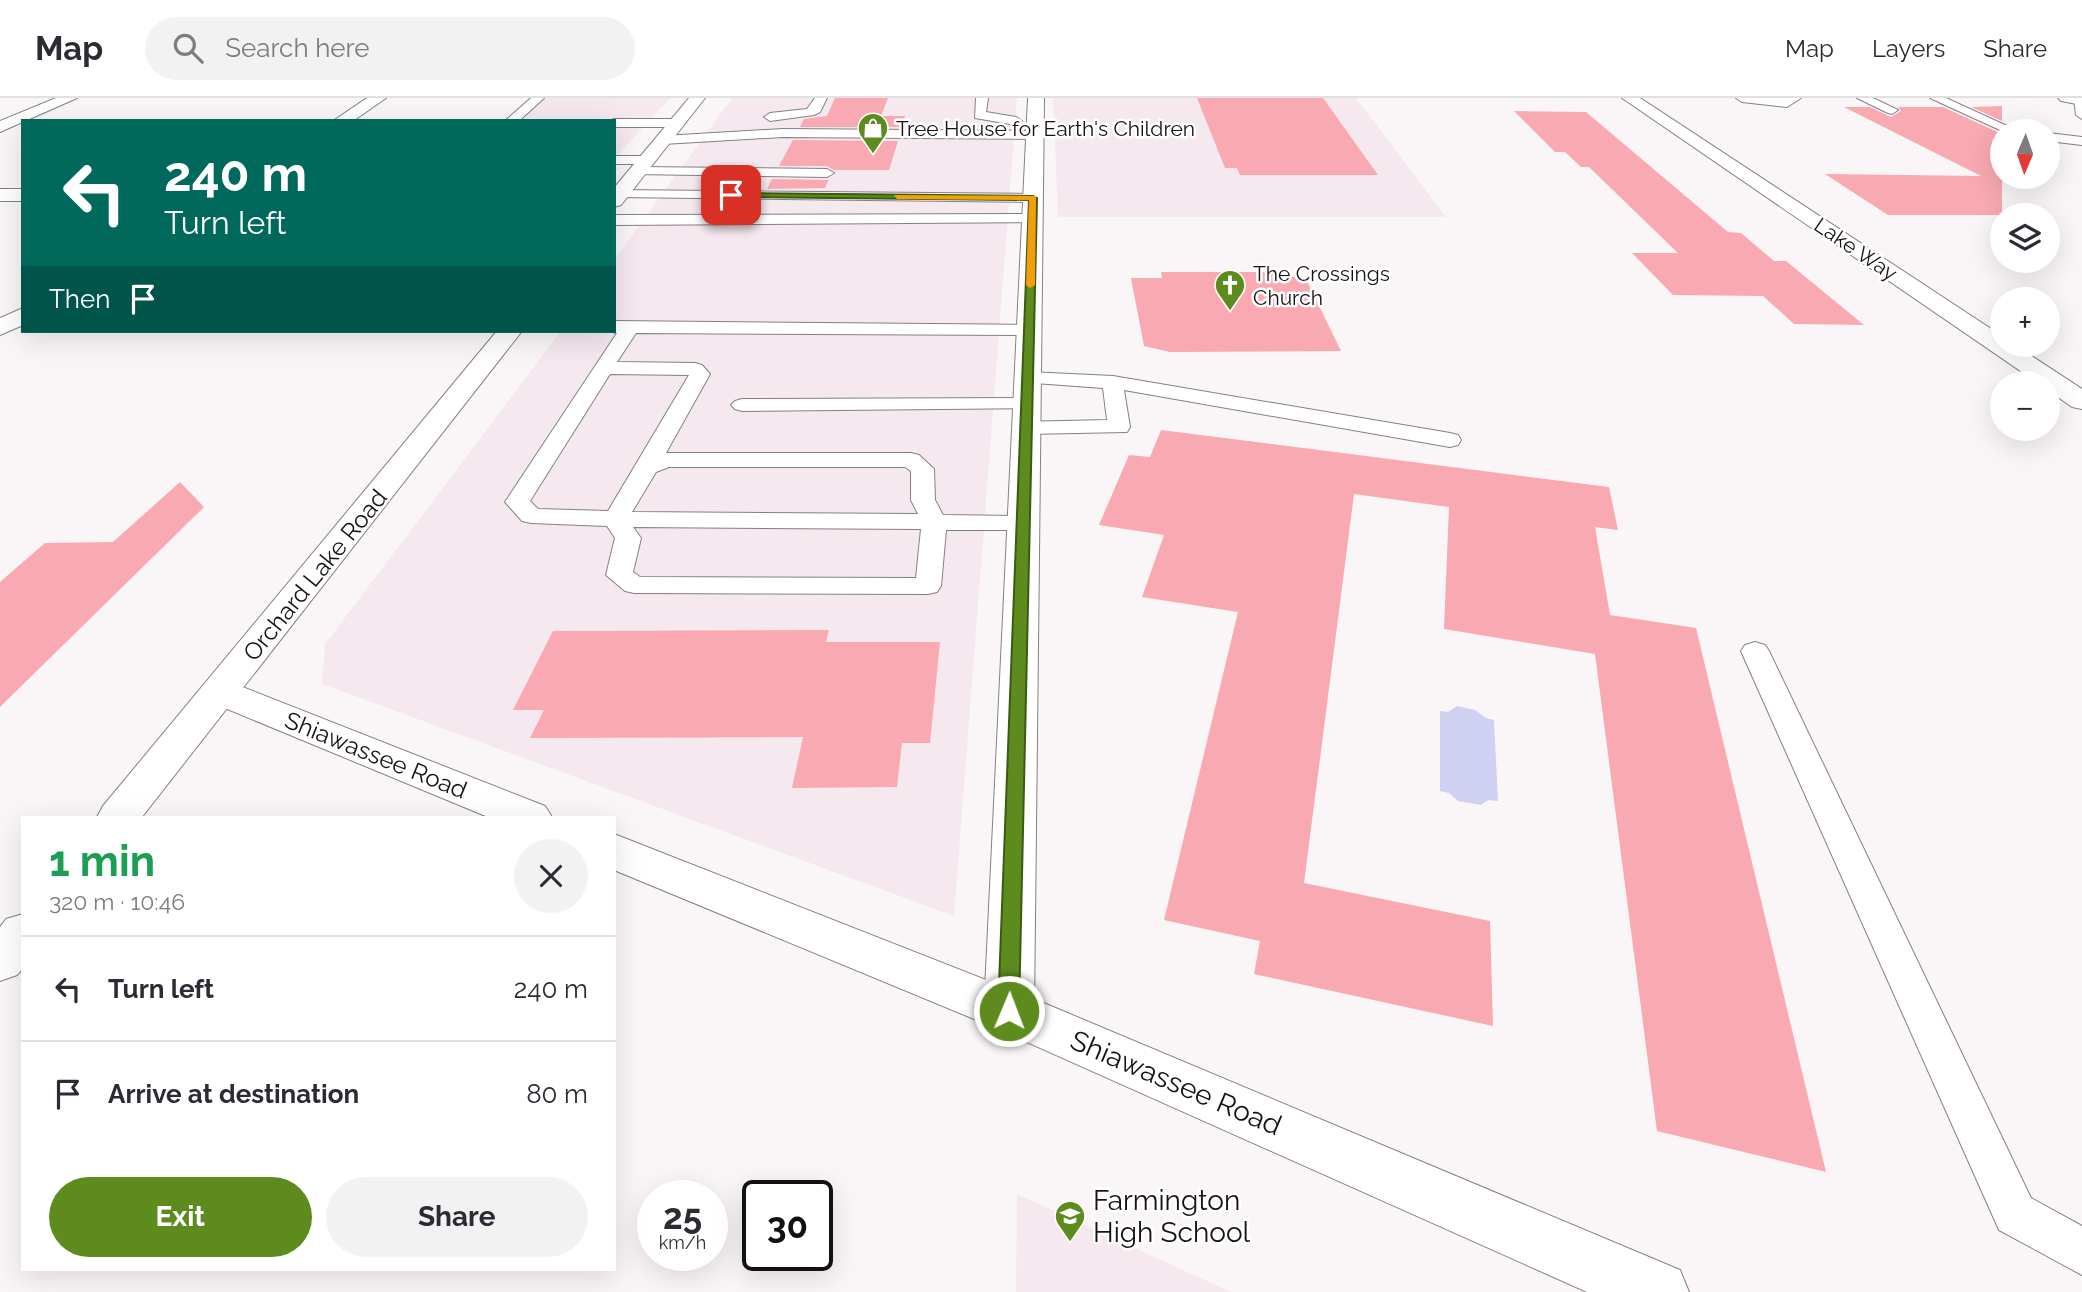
<!DOCTYPE html>
<meta charset="utf-8">
<style>
:root{--surface:#fff;--page:#f2f2f3;--text:#2b2b33;--muted:#7c7c81;--line:#e1e1e2;--accent:#5d8b1e}
body{margin:0;font-family:Raleway,sans-serif;background:var(--page);color:var(--text);height:100vh;display:flex;flex-direction:column;font-size:26px;white-space:nowrap}
*{box-sizing:border-box;margin:0}
p{font-size:23px;color:var(--muted)}
.icon{flex:none;width:38px;height:38px;fill:none;stroke:currentColor;stroke-width:2;stroke-linecap:round;stroke-linejoin:round}
.map{position:relative;flex:1;overflow:hidden}
.details{position:absolute;left:21px;top:718px;width:595px;height:455px;display:flex;flex-direction:column;background:var(--surface);border-radius:0px;box-shadow:0 7px 28px #0002}
.details>*{flex:none}
.hud{position:absolute;left:21px;top:21px;width:595px;height:214px;border-radius:0px;box-shadow:0 7px 28px #0002;background:#00695c;color:#fff;overflow:hidden}
.needle{width:46px;rotate:182deg}
.fabs{position:absolute;left:1990px;top:21px;display:grid;gap:14px}
.fabs a{display:grid;place-items:center;width:70px;height:70px;border-radius:50%;background:var(--surface);box-shadow:0 7px 28px #0002;font-size:35px}
.speed{position:absolute;left:637px;top:1082px;display:flex;gap:14px;font-size:35px;font-weight:700;text-align:center}
.speed>*{display:grid;place-content:center;width:91px;height:91px;border-radius:50%;background:var(--surface);box-shadow:0 7px 28px #0002;line-height:1}
.speed small{font-size:18px;font-weight:400}
.speed .limit{border:4px solid #111;border-radius:10px;background:#fff;color:#111}
.pin{position:absolute;display:grid;place-items:center;width:60px;height:60px;color:#fff;margin:-30px;border-radius:14px;box-shadow:0 4px 10px #0006}
.me{position:absolute;width:77px;margin:-38px;rotate:1deg;stroke-linejoin:round;filter:drop-shadow(0 0 5px #0008)}
.turn{display:flex;align-items:center;gap:24px;height:147px;padding:0 28px;font-size:32px}
.turn .icon{width:91px;height:91px;stroke-width:2.5}
.turn b{display:block;font-size:49px;line-height:60px}
.then{display:flex;align-items:center;height:66px;padding:0 28px;background:#0003;gap:14px;font-size:26px}
.round{display:grid;place-items:center;flex:none;width:74px;height:74px;border-radius:37px;background:var(--page)}
.overview{display:flex;align-items:center;justify-content:space-between;height:119px;padding:0 28px}
h1{font-size:42px;font-weight:700;line-height:52px;color:#1e9e55}
.action{display:flex;gap:14px;margin-top:auto;padding:14px 28px}
.action a{flex:1;height:80px;border-radius:42px;background:var(--accent);color:#fff;font-size:28px;font-weight:700;line-height:80px;text-align:center}
.action a+a{background:var(--page);color:var(--text)}
ul{padding:0;list-style:none}
li{display:flex;align-items:center;gap:21px;height:105px;padding:0 28px;border-top:2px solid var(--line)}
li div{flex:1}
li b{display:block;font-size:26px}
li em{font-style:normal}
header{display:flex;align-items:center;gap:42px;box-sizing:border-box;height:98px;padding:0 35px;background:var(--surface);border-bottom:2px solid var(--line)}
header strong{font-size:33px}
nav{display:flex;gap:38px;margin-inline-start:auto;font-size:24px}
.search{width:490px;height:63px;background:var(--page);display:flex;align-items:center;gap:18px;box-sizing:border-box;padding:0 24px;border-radius:38px;color:var(--muted);font-size:26px}
.map>svg:first-child{display:block}
</style>
<header>
<strong>Map</strong>
<div class="search"><svg class="icon" aria-label="search" viewBox="0 0 24 24"><circle cx="10" cy="10" r="6"/><path d="M15 15l6 6"/></svg>Search here</div>
<nav><a>Map</a><a>Layers</a><a>Share</a></nav>
</header>
<div class="map">
<svg width="2082" height="1194" viewBox="0 0 2082 1194">
<rect width="100%" height="100%" fill="#faf6f8"/>
<g fill="#f5e8ef">
<polygon points="536,0 670,0 614,61 614,23 507,23"/>
<polygon points="732,0 1017,0 954,818 322,586 325,546 561,233 614,233 614,162"/>
<polygon points="1053,0 1356,0 1446,119 1058,119"/>
<polygon points="1017,1096 1231,1194 1016,1194"/>
</g>
<polygon fill="#cfd0f2" points="1457,608 1475,612 1486,620 1494,622 1498,703 1488,702 1481,707 1458,703 1449,695 1440,693 1440,613 1448,614"/>
<g fill="#f8a9b1">
<polygon points="835,0 888,0 881,18 905,18 902,29 800,29 804,21 827,18"/>
<polygon points="1197,0 1323,0 1378,77 1240,77 1237,70 1225,70"/>
<polygon points="2002,8 2002,23 1971,9"/>
<polygon points="1844,9 1870,9 1891,19 1901,13 1898,9 1943,9 2002,36 2002,117 1888,117 1825,76 1981,78"/>
<polygon points="1514,13 1586,14 1728,134 1741,135 1774,163 1786,163 1864,227 1794,226 1763,198 1673,197 1632,155 1678,155 1589,69 1581,69 1565,54 1555,54"/>
<polygon points="793,42 898,43 889,72 834,72 827,68 779,68"/>
<polygon points="772,81 827,82 829,81 825,90 767,91"/>
<polygon points="1161,174 1275,174 1277,179 1305,179 1341,253 1170,254 1144,248 1131,180 1162,180"/>
<polygon points="1161,332 1609,389 1618,432 1595,429 1610,517 1696,530 1826,1074 1657,1033 1595,556 1444,531 1449,409 1354,396 1304,785 1490,823 1493,928 1254,876 1260,843 1164,822 1238,514 1142,499 1164,437 1099,427 1129,357 1150,359"/>
<polygon points="180,384 204,409 0,609 0,484 45,445 113,444"/>
<polygon points="829,532 826,544 940,544 930,645 902,645 897,689 792,690 803,639 530,640 544,612 513,612 553,533"/>
</g>
<g fill="none" stroke-linecap="round" stroke-linejoin="round">
<g stroke="#848082" stroke-width="2">
<g id="service">
<polygon points="531,0 544,0 519,23 505,23"/>
<polygon points="815,0 827,0 820,14 814,17 770,23 764,19 770,15 807,11"/>
<polygon points="976,0 988,0 986,14 1016,19 1022,23 1016,27 975,20"/>
<polygon points="1736,0 1801,0 1787,9 1742,4"/>
<polygon points="1857,0 1873,0 1898,12 1892,16 1888,15"/>
<polygon points="1930,0 1946,0 2018,33 2002,33"/>
<polygon points="2074,0 2082,0 2082,21 2076,17"/>
<polygon points="614,21 677,21 683,25 677,29 614,29 614,23 609,23"/>
<polygon points="783,31 1035,33 1042,37 1035,41 783,39 663,46 656,42 663,38"/>
<polygon points="2048,35 2082,39 2082,47 2048,43"/>
<polygon points="614,58 646,58 653,62 646,66 614,66"/>
<polygon points="638,69 827,71 834,75 827,79 633,76 633,70"/>
<polygon points="620,92 1033,96 1040,100 1033,104 615,99 615,93"/>
<polygon points="1032,116 1038,118 1040,121 1038,124 614,127 614,117"/>
<path d="M614,223L1036,227L1038,231L1036,235L1029,237L636,235L617,264L695,265L702,267L710,276L666,355H911L919,357L934,371L935,402L943,417L1023,418L1032,420L1035,425L1032,430L1023,432H946L941,488L937,494L928,496L634,495L625,493L606,477L615,440L607,428L531,425L522,423L505,404L617,235L607,233H614ZM610,276L689,277L608,413L538,411L530,403ZM669,369H905L911,373V402L918,416L632,414L656,374ZM633,429L921,431L916,480L640,479L633,474L641,440Z"/>
<polygon points="1028,274 1113,278 1450,335 1458,337 1461,342 1458,347 1450,349 1124,292 1130,329 1127,334 1026,336 1018,334 1015,329 1018,324 1107,322 1103,290 1021,284 1018,280 1021,276"/>
<polygon points="1027,300 1034,302 1038,306 1034,310 742,313 735,311 731,307 735,303 742,301"/>
<polygon points="1755,544 1765,547 1769,553 2031,1100 2082,1128 2082,1177 1999,1132 1741,553 1745,547"/>
</g>
</g>
<g stroke="#848082" stroke-width="2">
<g id="minor">
<polygon points="56,0 77,0 0,34 0,23"/>
<polygon points="367,0 386,0 353,23 333,23"/>
<polygon points="1028,0 1044,0 1034,913 1027,928 1009,935 991,928 984,913"/>
<polygon points="1622,0 1640,0 2002,238 2002,247 2015,247 2082,291 2082,311 2072,309 2048,292 2048,285 2038,285"/>
<polygon points="23,210 23,227 0,237 0,220"/>
</g>
</g>
<g stroke="#848082" stroke-width="2">
<g id="tertiary">
<rect x="0" y="91" width="23" height="12"/>
<polygon points="222,581 545,708 552,719 488,719 208,603 203,594 208,585"/>
<polygon points="614,736 1027,898 1680,1172 1689,1194 1587,1194 991,928 614,772"/>
</g>
</g>
<g stroke="#848082" stroke-width="2">
<g id="secondary">
<polygon points="689,0 705,0 621,107 614,109 614,90"/>
<polygon points="2058,0 2082,0 2082,7 2061,3"/>
<polygon points="497,233 522,233 142,719 97,719 103,708"/>
<polygon points="23,816 23,870 17,877 0,883 0,829 6,821"/>
</g>
</g>
<use href="#service" fill="#fff" fill-rule="evenodd"/>
<use href="#minor" fill="#fff" fill-rule="evenodd"/>
<use href="#tertiary" fill="#fff" fill-rule="evenodd"/>
<use href="#secondary" fill="#fff" fill-rule="evenodd"/>
</g>
<polygon fill="#5d8b1e" stroke="#3c5a14" stroke-width="2" points="728,95 1033,98 1037,100 1019,913 1016,919 1009,922 1001,919 998,913 1029,102 731,99"/>
<polygon fill="#f59e0b" points="894,97 1036,98 1035,187 1030,190 1026,187 1029,102 897,101"/>
<defs>
<g id="shop-pin" transform="scale(1.575)"><path d="M0 17L-7.5 6A9.5 9.5 0 1 1 7.5 6Z" fill="#5d8b1e" stroke="#fff"/><path d="M-5-2.5h2.3a2.7 3.5 0 0 1 5.4 0H5L5.5 6h-11ZM-1.5-2.5h3a1.5 2.3 0 0 0-3 0Z" fill="#fff"/></g>
<g id="church-pin" transform="scale(1.575)"><path d="M0 17L-7.5 6A9.5 9.5 0 1 1 7.5 6Z" fill="#5d8b1e" stroke="#fff"/><path d="M-1.2-6h2.4v3.5h3.3v2.4h-3.3V6h-2.4V-.1h-3.3v-2.4h3.3Z" fill="#fff"/></g>
<g id="school-pin" transform="scale(1.575)"><path d="M0 17L-7.5 6A9.5 9.5 0 1 1 7.5 6Z" fill="#5d8b1e" stroke="#fff"/><path d="M0-5L7-2L0 1L-7-2ZM-4 1L0 2.5L4 1V4Q0 6-4 4Z" fill="#fff"/></g>
</defs>
<g fill-rule="evenodd">
<use href="#shop-pin" x="873" y="30"/>
<use href="#church-pin" x="1230" y="187"/>
<use href="#school-pin" x="1070" y="1118"/>
</g>
<g text-anchor="middle" dominant-baseline="central" stroke-width="5" stroke-linejoin="round" paint-order="stroke">
<g font-size="21" fill="#151314" stroke="#fff" text-anchor="start">
<text x="896" y="30">Tree House for Earth's Children</text>
<text x="1253" y="175">The Crossings<tspan x="1253" dy="24">Church</tspan></text>
</g>
<g font-size="21" fill="#151314" stroke="#fff">
<text transform="translate(1856 151) rotate(34)">Lake Way</text>
</g>
<g font-size="24" fill="#151314" stroke="#fff">
<text transform="translate(315 477) rotate(-51)">Orchard Lake Road</text>
<text transform="translate(376 657) rotate(22)">Shiawassee Road</text>
</g>
<g font-size="28" fill="#151314" stroke="#fff">
<text transform="translate(1176 985) rotate(23)">Shiawassee Road</text>
</g>
<g font-size="28" fill="#151314" stroke="#fff" text-anchor="start">
<text x="1093" y="1102">Farmington<tspan x="1093" dy="32">High School</tspan></text>
</g>
</g>
</svg>
<div class="fabs">
<a><svg class="needle" viewBox="-14 -14 28 28"><path d="M0-13l5 13h-10z" fill="#e53935"/><path d="M0 13l5-13h-10z" fill="#7c7c81"/></svg></a>
<a><svg class="icon" aria-label="layers" viewBox="0 0 24 24"><path d="M12 4l9 5-9 5-9-5zM3 14l9 5 9-5"/></svg></a>
<a>+</a>
<a>−</a>
</div>
<div class="speed"><div>25<small>km/h</small></div><div class="limit">30</div></div>
<div class="pin" style="left:731px;top:97px;background:#d93025"><svg class="icon" aria-label="arrive" viewBox="0 0 24 24"><path d="M6 21V4h12l-3 4 3 4H6"/></svg></div>
<svg class="me" style="left:1009px;top:913px" viewBox="-20 -20 40 40"><circle r="17" fill="#5d8b1e" stroke="#fff" stroke-width="3"/><path d="M0-11L8 9 0 5-8 9z" fill="#fff"/></svg>
<div class="hud">
<div class="turn"><svg class="icon" aria-label="left" viewBox="0 0 24 24"><path d="M17 20v-9H6M10 6l-5 5 5 5"/></svg><div><b>240 m</b>Turn left</div></div>
<div class="then">Then<svg class="icon" aria-label="arrive" viewBox="0 0 24 24"><path d="M6 21V4h12l-3 4 3 4H6"/></svg></div>
</div>
<section class="details">
<div class="overview"><div><h1>1 min</h1><p>320 m · 10:46</p></div><a class="round"><svg class="icon" aria-label="close" viewBox="0 0 24 24"><path d="M6 6l12 12M18 6L6 18"/></svg></a></div>
<ul>
<li><svg class="icon" aria-label="left" viewBox="0 0 24 24"><path d="M17 20v-9H6M10 6l-5 5 5 5"/></svg><div><b>Turn left</b></div><em>240 m</em></li>
<li><svg class="icon" aria-label="arrive" viewBox="0 0 24 24"><path d="M6 21V4h12l-3 4 3 4H6"/></svg><div><b>Arrive at destination</b></div><em>80 m</em></li>
</ul>
<div class="action"><a>Exit</a><a>Share</a></div>
</section>
</div>
